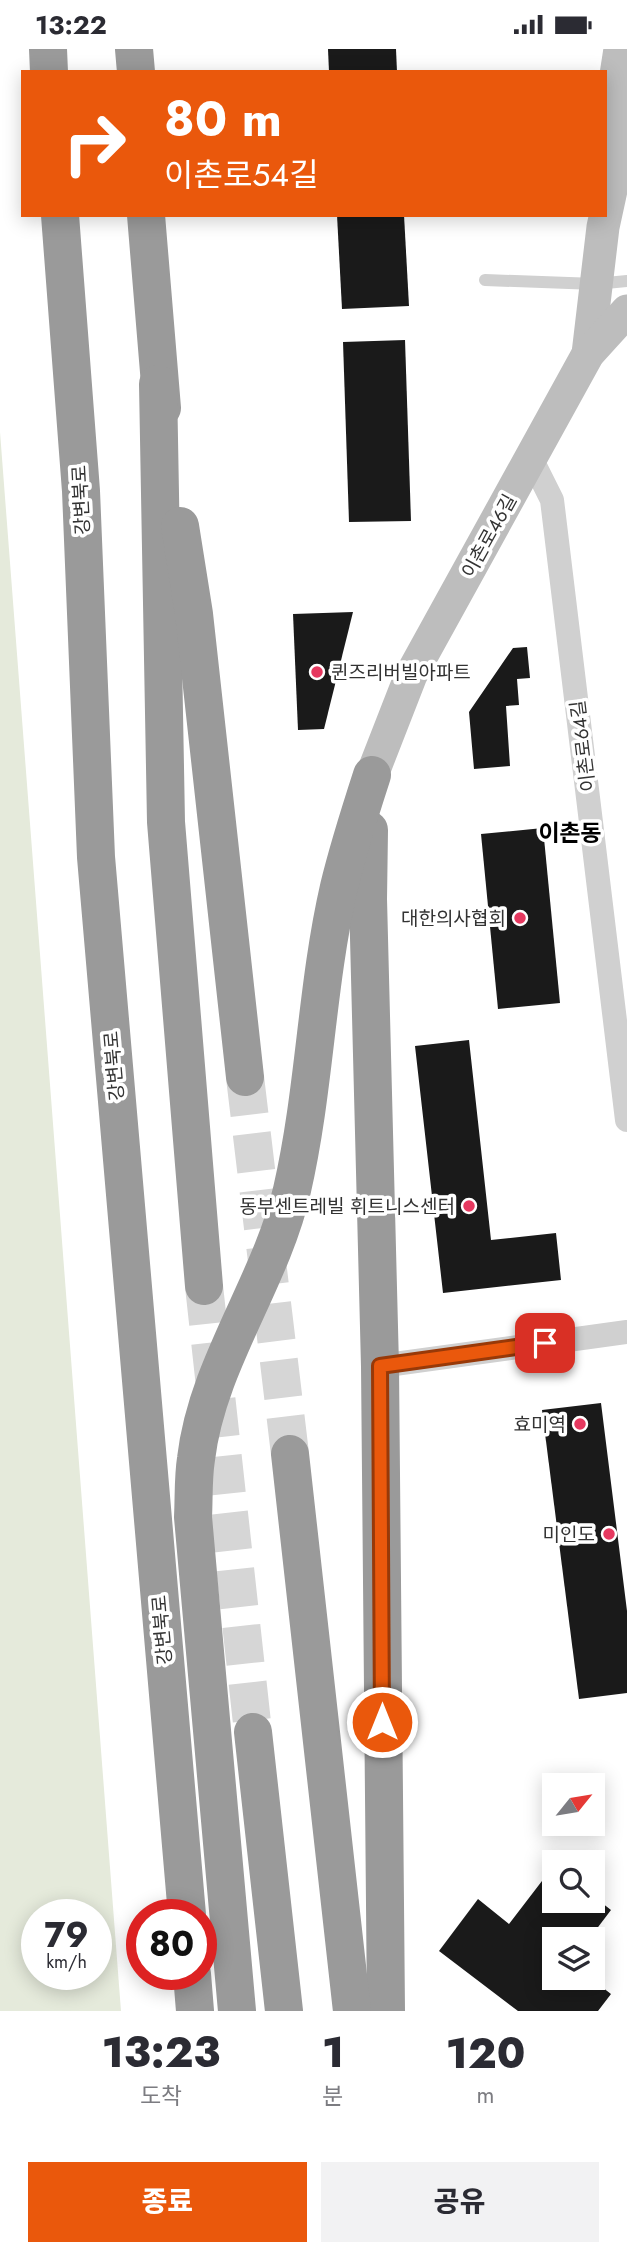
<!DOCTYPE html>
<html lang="ko">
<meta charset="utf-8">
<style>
:root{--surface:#fff;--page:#f2f2f3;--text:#2b2b33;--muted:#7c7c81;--accent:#ea580c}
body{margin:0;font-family:Jost,"Noto Sans KR",sans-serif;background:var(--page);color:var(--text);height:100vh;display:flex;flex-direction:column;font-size:26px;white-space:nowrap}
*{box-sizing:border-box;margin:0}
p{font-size:23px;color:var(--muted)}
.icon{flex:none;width:38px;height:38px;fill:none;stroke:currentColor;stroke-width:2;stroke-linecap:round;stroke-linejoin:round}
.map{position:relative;height:1962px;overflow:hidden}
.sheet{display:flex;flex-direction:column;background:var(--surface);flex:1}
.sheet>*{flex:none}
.top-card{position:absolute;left:21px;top:21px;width:586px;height:147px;border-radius:0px;box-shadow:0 4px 18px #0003;background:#ea580c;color:#fff;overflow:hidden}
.needle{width:46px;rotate:60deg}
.buttons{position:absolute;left:542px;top:1724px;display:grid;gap:14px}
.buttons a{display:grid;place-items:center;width:63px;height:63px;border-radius:0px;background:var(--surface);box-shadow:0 4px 18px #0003;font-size:35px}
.speed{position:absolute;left:21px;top:1850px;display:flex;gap:14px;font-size:35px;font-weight:700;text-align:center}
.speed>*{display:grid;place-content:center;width:91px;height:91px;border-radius:50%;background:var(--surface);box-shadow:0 4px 18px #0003;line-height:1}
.speed small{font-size:18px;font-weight:400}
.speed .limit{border:10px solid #d22;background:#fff;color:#111}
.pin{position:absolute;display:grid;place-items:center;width:60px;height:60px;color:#fff;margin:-30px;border-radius:14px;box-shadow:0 4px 10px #0006}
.me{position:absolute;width:77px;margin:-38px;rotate:0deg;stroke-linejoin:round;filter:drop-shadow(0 0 5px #0008)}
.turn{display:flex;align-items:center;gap:24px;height:147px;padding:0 28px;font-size:32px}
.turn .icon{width:91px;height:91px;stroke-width:2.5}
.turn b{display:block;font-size:49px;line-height:60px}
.eta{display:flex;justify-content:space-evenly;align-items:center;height:119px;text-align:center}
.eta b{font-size:42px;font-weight:800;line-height:49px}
.primary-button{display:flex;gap:14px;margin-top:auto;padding:14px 28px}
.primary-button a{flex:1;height:80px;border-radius:0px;background:var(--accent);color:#fff;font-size:28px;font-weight:800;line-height:80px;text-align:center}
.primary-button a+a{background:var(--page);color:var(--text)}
.status{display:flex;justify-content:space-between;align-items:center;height:49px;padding:0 35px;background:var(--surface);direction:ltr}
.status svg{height:19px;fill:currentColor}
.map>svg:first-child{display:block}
</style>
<div class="status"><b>13:22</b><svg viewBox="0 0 49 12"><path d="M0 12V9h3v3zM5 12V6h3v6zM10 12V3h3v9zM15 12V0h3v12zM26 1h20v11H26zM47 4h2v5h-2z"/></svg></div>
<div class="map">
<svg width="627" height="1962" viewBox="0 0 627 1962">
<rect width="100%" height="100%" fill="#fff"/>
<path fill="#e5eadb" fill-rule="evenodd" d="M0,383L121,1962H0ZM37,1866H96V1925H37Z"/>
<g fill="#1a1a1a">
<polygon points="328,0 396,0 397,23 329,23"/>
<polygon points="337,166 404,166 409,257 342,260"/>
<polygon points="405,291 411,472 349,473 343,293"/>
<polygon points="353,563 324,680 298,681 293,565"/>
<polygon points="527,598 530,629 517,630 519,656 506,657 510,717 474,720 469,663 513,599"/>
<polygon points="543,779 560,954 498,960 481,785"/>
<polygon points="469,991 491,1191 556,1184 561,1231 443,1244 415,997"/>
<polygon points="601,1354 627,1562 627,1644 579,1650 542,1361"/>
<polygon points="555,1815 555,1852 593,1852 593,1847 611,1861 589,1890 555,1890 555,1928 589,1928 611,1945 598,1962 518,1962 439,1902 478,1850 509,1875"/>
</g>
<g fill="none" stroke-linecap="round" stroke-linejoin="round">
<g stroke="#d6d6d6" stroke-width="38" stroke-dasharray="38 19" stroke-linecap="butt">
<polyline points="245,1028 290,1405"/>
<polyline points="204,1237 253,1683"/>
</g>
<polyline stroke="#d0d0d0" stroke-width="12" points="485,231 596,235 627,232"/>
<g stroke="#d0d0d0" stroke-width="24">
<polyline points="532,411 552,451 627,1071"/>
<polyline points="380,1317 627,1283"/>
</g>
<g stroke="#bdbdbd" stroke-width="33">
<polyline points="588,305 603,178 616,118 614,39 620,0"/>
<polyline points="372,726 411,626 588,305 627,262"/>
</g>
<g stroke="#9a9a9a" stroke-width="38">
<polyline points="48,0 49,23"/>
<polyline points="134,0 136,23"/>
<polyline points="60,166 81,442 96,808 187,1866"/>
<polyline points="146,166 162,359"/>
<polyline points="158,335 166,773 204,1237"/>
<polyline points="180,477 194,565 245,1028"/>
<polyline points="369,781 368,850 380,1317 386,1962"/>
<polyline points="290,1405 352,1962"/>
<polyline points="253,1683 284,1962"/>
<polyline points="192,1925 195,1962"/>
<path d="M237,1962L193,1468C194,1449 193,1429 196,1410C207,1315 271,1233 292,1141C315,1041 316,938 339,838C348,800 360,763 372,726"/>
</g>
</g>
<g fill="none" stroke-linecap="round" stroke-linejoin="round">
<g stroke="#983908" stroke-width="18">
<polyline id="route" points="382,1673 380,1317 545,1294"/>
</g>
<use href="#route" stroke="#ea580c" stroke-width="12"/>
</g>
<g fill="#e6385f" stroke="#fff" stroke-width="2.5">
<circle cx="317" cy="623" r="7"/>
<circle cx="520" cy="869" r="7"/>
<circle cx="469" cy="1157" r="7"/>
<circle cx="580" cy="1375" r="7"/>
<circle cx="609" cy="1485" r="7"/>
</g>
<g text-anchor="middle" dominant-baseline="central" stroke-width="7" stroke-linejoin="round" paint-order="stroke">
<g font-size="19" fill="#333" stroke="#fff">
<text transform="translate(81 451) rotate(-93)">강변북로</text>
<text transform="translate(489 487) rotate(-61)">이촌로46길</text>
<text transform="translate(583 697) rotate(-97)">이촌로64길</text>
<text transform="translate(114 1017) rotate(-95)">강변북로</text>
<text transform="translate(162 1581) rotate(-95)">강변북로</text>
</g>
<g font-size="19" fill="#333" stroke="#fff" text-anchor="end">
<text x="331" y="623" text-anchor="start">퀸즈리버빌아파트</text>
<text x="506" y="869">대한의사협회</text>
<text x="455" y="1157">동부센트레빌 휘트니스센터</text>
<text x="566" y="1375">효미역</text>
<text x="595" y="1485">미인도</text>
</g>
<g font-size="23" font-weight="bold" fill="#000" stroke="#fff">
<text x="570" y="784">이촌동</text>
</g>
</g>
</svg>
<div class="buttons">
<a><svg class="needle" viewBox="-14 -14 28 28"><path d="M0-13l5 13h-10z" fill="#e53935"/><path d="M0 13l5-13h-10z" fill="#7c7c81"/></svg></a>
<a><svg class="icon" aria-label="search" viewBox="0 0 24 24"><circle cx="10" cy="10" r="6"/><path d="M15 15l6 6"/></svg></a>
<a><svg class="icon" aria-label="layers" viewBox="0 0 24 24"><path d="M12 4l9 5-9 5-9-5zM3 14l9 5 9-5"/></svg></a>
</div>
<div class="speed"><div>79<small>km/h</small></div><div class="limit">80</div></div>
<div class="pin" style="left:545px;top:1294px;background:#d93025"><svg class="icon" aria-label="arrive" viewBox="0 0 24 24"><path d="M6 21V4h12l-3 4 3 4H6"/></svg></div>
<svg class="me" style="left:382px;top:1673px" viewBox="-20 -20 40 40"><circle r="17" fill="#ea580c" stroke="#fff" stroke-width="3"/><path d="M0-11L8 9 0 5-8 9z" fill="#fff"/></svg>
<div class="top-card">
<div class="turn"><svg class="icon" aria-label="right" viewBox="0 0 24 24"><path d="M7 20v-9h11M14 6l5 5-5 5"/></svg><div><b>80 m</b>이촌로54길</div></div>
</div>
</div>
<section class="sheet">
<div class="eta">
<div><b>13:23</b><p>도착</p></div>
<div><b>1</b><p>분</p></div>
<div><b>120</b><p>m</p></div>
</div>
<div class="primary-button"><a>종료</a><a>공유</a></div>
</section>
